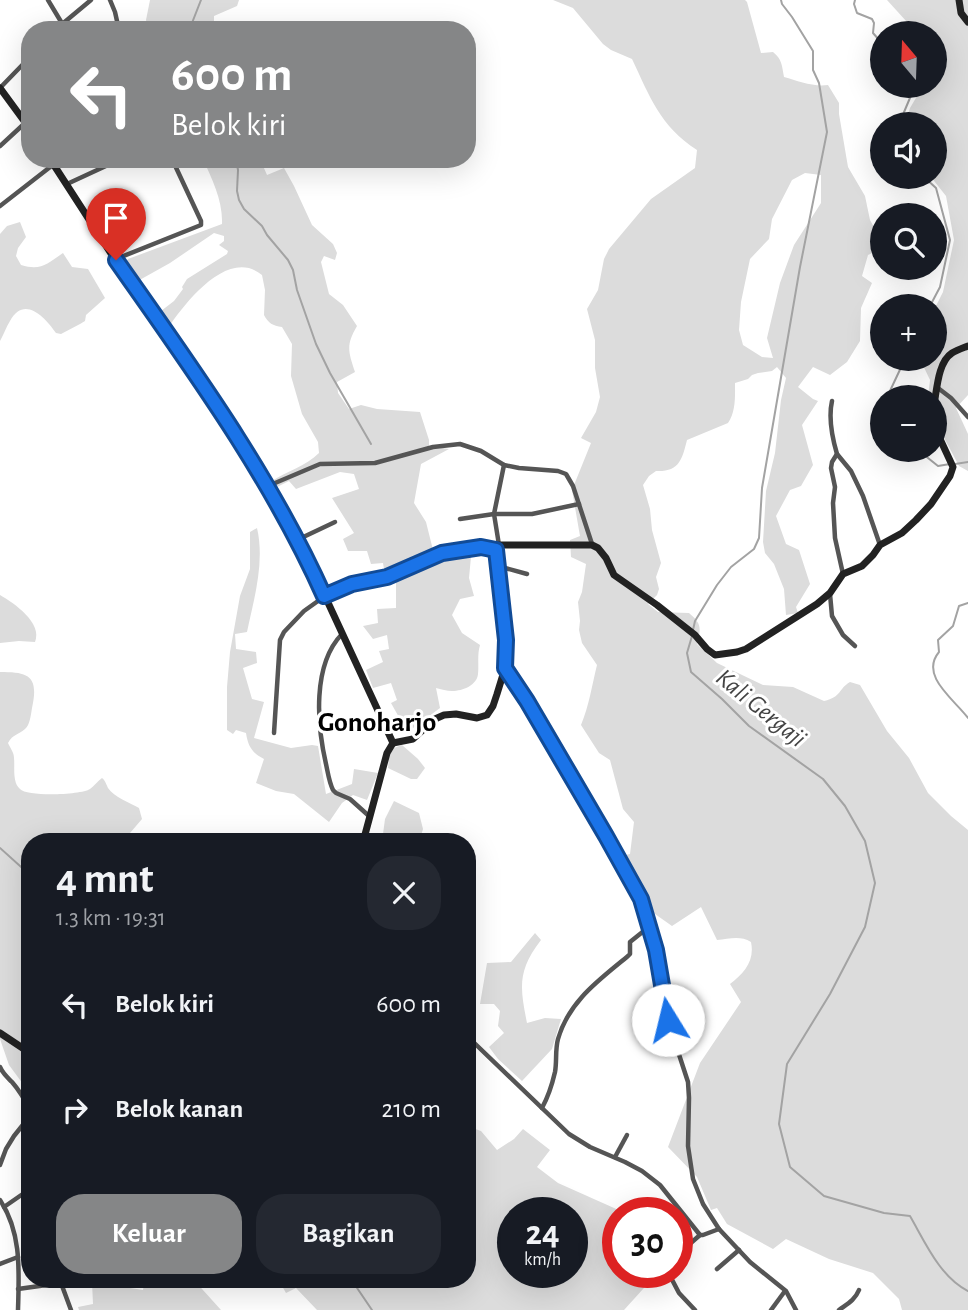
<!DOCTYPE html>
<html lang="id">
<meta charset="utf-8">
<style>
:root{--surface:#171b24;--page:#242831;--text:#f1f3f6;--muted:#9ea1a6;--accent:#858687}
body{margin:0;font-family:"Alegreya Sans",sans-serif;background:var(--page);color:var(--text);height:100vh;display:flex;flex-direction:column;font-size:26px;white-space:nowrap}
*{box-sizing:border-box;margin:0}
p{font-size:23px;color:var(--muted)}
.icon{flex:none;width:38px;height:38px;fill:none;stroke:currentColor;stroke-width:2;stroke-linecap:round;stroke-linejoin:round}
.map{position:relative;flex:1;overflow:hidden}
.side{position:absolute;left:21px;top:833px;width:455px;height:455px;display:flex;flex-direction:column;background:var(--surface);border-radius:28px;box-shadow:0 7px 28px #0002}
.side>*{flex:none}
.top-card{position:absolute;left:21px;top:21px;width:455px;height:147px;border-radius:28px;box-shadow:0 7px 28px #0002;background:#858687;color:#fff;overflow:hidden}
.needle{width:46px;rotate:341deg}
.tools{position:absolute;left:870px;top:21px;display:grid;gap:14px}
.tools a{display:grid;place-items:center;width:77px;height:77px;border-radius:50%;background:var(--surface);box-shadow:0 7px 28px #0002;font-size:35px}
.speed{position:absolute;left:497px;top:1197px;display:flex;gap:14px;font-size:35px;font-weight:700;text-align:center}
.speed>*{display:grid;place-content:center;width:91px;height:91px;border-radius:50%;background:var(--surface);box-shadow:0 7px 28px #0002;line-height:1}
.speed small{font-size:18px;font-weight:400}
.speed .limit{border:10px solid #d22;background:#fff;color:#111}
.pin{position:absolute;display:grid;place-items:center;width:60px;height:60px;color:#fff;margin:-72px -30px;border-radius:50% 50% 50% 0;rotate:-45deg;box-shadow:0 0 7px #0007}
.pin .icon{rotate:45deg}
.me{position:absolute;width:77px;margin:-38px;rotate:351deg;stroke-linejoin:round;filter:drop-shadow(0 0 5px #0008)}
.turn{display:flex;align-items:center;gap:24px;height:147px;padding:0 35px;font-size:32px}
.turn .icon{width:91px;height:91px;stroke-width:2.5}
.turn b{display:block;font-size:49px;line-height:60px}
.round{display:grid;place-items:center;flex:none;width:74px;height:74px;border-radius:28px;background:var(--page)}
.headline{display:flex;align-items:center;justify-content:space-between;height:119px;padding:0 35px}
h1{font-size:42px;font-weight:700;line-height:52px}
.cta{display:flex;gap:14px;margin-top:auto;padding:14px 35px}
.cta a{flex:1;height:80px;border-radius:28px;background:var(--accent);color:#fff;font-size:28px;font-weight:700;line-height:80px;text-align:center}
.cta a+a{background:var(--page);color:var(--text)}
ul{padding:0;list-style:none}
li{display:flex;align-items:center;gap:21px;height:105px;padding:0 35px}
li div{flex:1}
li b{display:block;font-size:26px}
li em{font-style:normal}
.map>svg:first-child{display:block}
</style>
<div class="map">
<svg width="968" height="1310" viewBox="0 0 968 1310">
<rect width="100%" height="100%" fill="#fff"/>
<g fill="#dcdcdc" fill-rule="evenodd">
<polygon points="150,0 239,0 237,6 214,16 214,30 148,30 146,20"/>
<path d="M553,0H745L747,2L761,53L773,52C782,59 782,66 784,77C798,81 813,87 828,85L839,103V114L848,167L865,196L870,220L882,242L881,249L868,255L862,276L872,283L861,308L860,341L847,362L830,375L813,367L798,387L813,399L818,401L802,425L813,465L801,486L790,490L776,516L786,544L799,550L810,584L796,607L798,613L786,615L784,589L774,564L765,553L763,542L766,491L775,453L781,400L786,378L777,367L772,371L758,373L752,375L748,379L735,383C735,396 736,412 728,423L687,440C682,460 679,472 656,471L649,476L643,485L650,509L652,530L661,563L656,577L659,589L657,595L648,604L658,612L689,613C702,624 701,628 697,644L717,663L763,685L793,687L824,701C842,697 838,689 850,682L860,685L887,731L909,758L928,793L951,816L968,830V1310H902L899,1299L873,1273L829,1259L786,1239L773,1249L727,1224L717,1208L711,1210L697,1177L668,1147L700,1063L741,1002L730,984C744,973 755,961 751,942C740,935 729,939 717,940L701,907L672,926L638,902L630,891L626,877L613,858L630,854L634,822L623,809L610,760L599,753L581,725C589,706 592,685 597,665L582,643L579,630L580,621L578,602L582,592L586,564L571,557L570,540L580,536L572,490L591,443L581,438L596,412L600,397L595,368V340L587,309L598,290L604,259L609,249L651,199L695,168L697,150C660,126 650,97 632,59L611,50L603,44L573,8ZM805,173L821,175V203L794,245L780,283L767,338L773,358L762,357L743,345L739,330L741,302L750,259L769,239L772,219L792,180Z"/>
<polygon points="887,0 968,0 968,395 956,408 968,434 968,471 959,466 940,430 935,415 934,397 928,397 930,380 920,359 934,359 935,308 943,292 954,240 946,196 931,177 934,177 934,124 905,124 910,108 923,86 934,86 934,33 917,33"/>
<path d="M203,159H260L267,175L284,168L294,186L312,225L333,244L337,253L335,260L324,256L321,262L329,294L343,305L357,326C346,345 348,351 355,372L337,382L338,393L349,409L361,405L377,409L420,412L429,440V446L449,449L421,464L414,503L426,522L433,550L472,546L469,578L474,596L460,599L452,615L462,633L480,645C477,655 479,664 478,674C477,685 463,691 452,691C447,691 441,689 436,688L440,708L413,728H405L391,703L397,700L391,683L373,688L366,670L383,662L379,651L389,649L387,635L373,639L363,626L378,623L377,609L396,608V583L386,581L383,563L371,564L367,551H348L343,539L354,533L332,498L359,489L354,474L340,472L296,489L289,481L273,489L272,481C287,471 306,466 319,453L318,442L302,414L291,376L292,344L282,327C273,326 268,323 264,315L265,290L262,275C228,247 185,303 168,328L160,316L161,311L174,301L183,289L182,287L187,279L227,254L228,251L219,245L224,241V236L214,233L170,263L136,282L130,278L123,266L128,259L222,224C223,201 212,179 203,159Z"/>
<path d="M20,222L26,237L18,248L16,256L21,265C41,271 47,264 63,253L72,267L88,269L105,298L86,315L85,321L80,324L61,334L56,333C45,317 24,295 10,321C6,327 4,334 0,341V234L7,226Z"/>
<path d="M257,528C265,562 254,599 247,632L235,634L236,649L256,652L257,663L243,668L252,699L264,702L254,738L291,748L312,745L318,746L326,794L352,784L354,769L378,773L367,800L353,795L342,803L329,822L294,794L276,791L256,783L264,759C252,753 248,746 246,733L236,730L233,734L227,730V687L230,652L240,596L250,569V532Z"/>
<path d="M0,595C14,603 43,623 35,642L19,641L0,643Z"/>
<path d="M0,672C29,672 39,676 32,708C31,714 30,725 25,729C18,735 13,734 8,743C10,748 14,752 14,758C15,767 12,782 20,789C27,797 81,795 90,789C94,786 98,781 102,778C105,780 106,784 108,788C114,797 130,803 139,808L142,819L124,840V842H30V1086L26,1088L9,1065L0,1039Z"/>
<polygon points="402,745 418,759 425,768 417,779 411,779 388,768 389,756 394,748"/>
<polygon points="394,801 419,813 423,829 419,842 409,842 398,836 383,834 385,819"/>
<path d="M535,933L541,940C517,971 520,988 527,1023L545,1018L561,1019L552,1049L522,1081L498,1059L489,1047L504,1033L498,1026L500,1011L494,1004H480L487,963L511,962Z"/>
<path d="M467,1126L481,1131L497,1150L514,1139L523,1129L550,1150L537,1167L558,1183L623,1212L639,1210L648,1213H618V1272H647L653,1278L624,1310H317L296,1288L286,1293L278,1279H467ZM513,1213H572V1272H513Z"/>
<polygon points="145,1279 193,1279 221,1310 79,1310 78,1307 93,1304 92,1282 143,1290"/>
</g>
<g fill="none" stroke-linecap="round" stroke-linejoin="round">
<g stroke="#a3a3a3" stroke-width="2">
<polyline points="855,0 854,4 857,13 872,19 874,23 873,33 880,41 882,40"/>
<polyline points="193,30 192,23 201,0"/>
<polyline points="899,124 915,86"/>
<polyline points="236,159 238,170 237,191 239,200 244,209 262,226 267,235 288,260 293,270 297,290 316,344 330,373 371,444"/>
<polyline points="924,177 936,188 950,240 940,287 930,306"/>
<polyline points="891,397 889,393 905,359"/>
<polyline points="918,450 938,466 950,464"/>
<polyline points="955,464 968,462"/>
<path d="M968,603L959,606L953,626L938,640L939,652C919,676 955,700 968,718"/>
<polyline points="693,630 695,621 717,585 731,567 754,549 759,538 762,488 800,267 827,132 819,83 813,70 813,51 792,17 782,4 781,0"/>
<path d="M692,636L687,653L691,672L722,699L749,726L823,779L845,806L865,841L875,883L865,927L830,994L787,1064L779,1124L790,1167L824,1196L884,1213L910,1216C925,1242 940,1277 968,1291"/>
<polyline points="0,848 30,875"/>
<polyline points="351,1279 372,1310"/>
</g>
<g stroke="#555" stroke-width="4.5">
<polyline points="48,0 66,30"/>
<polyline points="110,0 115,12 119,30"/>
<polyline points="55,30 91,0"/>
<polyline points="0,88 30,57"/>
<polyline points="0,146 25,123"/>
<polyline points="67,184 121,159"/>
<polyline points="0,206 54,164"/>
<polyline points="116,259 201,225 201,221 172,159"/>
<polyline points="938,388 951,398 968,417"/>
<path d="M832,401C828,419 832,437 837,454L832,462L831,468L835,487L833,503L835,538L843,574"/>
<polyline points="837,454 851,471 863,496 880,545"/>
<polyline points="268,486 320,464 375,463 433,447 460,444 481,451 504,465 519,468 558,471 566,474 573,486 592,544"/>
<polyline points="460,519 494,514 532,514 579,504"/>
<polyline points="297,540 335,522"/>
<polyline points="499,545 494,514 504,465"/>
<polyline points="498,566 527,574"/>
<polyline points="830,594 832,616 843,635 855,646"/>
<path d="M342,634C312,665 317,725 326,764C328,773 329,782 333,790L336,793L350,799L369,816"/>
<polyline points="505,668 527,701 606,836 641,899 646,911 659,964 670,1027 688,1082 689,1098 688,1146 693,1179 703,1204 719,1229"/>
<polyline points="274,733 280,640 284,632 304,611 325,596 341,588 387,577 442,553 481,547 496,550"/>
<polyline points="467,1036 569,1134 590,1147 625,1162 642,1171 660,1185 700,1235 703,1235 719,1229 750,1262 786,1291 796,1310"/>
<path d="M0,1067C3,1074 7,1077 12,1082C19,1090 25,1100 30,1110"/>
<path d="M542,1108C548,1097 552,1085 555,1072C557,1061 555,1050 558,1039C569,1001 599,980 628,956L630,954V942L650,926"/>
<polyline points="615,1157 627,1135"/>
<polyline points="0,1165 6,1149 14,1136 30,1116"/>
<path d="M0,1200C22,1233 19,1272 18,1310"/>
<polyline points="4,1207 30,1189"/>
<polyline points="677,1255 700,1235"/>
<polyline points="0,1264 18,1257"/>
<polyline points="717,1269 739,1250"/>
<polyline points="668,1272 679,1293 695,1310"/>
<polyline points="18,1289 61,1283 71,1310"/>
<polyline points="771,1310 785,1291"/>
<path d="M839,1310C847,1304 855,1300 859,1290"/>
</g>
<g stroke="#222" stroke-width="7">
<polyline points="959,0 961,13 968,22"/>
<polyline points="0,88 30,129"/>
<polyline points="50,159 112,255 245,449 268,486 318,581 393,743 387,753 363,842"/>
<path d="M934,405C937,389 938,362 952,353C957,350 963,348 968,346"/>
<polyline points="393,743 413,739 435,719 444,715 456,714 477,718 487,715 493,706 497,694 505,668 506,658 496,550 499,545 592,545 598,548 606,558 614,575 657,605 695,635 707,649 715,655 737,652 746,649 817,604 830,593 843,574 862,566 873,555 880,545 902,533 916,520 931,504 950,476 953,467 934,426"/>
<polyline points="0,1033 30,1053"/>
</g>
</g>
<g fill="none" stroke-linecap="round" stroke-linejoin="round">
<g stroke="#114b97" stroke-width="18">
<path id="route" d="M116,260C191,367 270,475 324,596L352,584L387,577L442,553L481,547L496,550L506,640L505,668L527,701L606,836L641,899L656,950L668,1020"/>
</g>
<use href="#route" stroke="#1a73e8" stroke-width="12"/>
</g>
<g text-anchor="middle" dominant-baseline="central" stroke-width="6" stroke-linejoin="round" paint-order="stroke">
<g font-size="26" font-style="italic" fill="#444" stroke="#fff">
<text transform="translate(761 708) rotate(39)">Kali Gergaji</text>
</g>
<g font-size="28" font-weight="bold" fill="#000" stroke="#fff">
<text x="377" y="723">Gonoharjo</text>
</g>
</g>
</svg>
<div class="tools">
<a><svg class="needle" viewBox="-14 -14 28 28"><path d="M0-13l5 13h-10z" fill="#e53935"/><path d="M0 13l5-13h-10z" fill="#9ea1a6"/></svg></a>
<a><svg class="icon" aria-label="sound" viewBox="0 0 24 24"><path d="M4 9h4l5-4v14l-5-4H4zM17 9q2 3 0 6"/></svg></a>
<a><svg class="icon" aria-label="search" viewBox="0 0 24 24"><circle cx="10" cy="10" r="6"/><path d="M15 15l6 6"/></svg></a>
<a>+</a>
<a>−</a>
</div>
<div class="speed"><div>24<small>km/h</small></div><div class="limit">30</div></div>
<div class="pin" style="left:116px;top:260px;background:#d93025"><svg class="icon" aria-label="arrive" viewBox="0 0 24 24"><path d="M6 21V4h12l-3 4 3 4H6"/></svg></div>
<svg class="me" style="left:668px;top:1020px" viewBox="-20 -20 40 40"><circle r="19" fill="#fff"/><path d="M0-13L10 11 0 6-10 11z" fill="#1a73e8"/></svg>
<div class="top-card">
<div class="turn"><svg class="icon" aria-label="left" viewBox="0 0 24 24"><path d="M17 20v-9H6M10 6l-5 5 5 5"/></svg><div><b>600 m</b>Belok kiri</div></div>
</div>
<section class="side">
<div class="headline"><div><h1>4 mnt</h1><p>1.3 km · 19:31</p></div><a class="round"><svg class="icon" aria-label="close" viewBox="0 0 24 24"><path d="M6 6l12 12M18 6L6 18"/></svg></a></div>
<ul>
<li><svg class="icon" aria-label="left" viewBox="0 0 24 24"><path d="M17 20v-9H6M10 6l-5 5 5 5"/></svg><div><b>Belok kiri</b></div><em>600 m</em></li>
<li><svg class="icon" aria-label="right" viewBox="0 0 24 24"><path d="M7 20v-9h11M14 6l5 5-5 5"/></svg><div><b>Belok kanan</b></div><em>210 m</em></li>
</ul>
<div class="cta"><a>Keluar</a><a>Bagikan</a></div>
</section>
</div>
